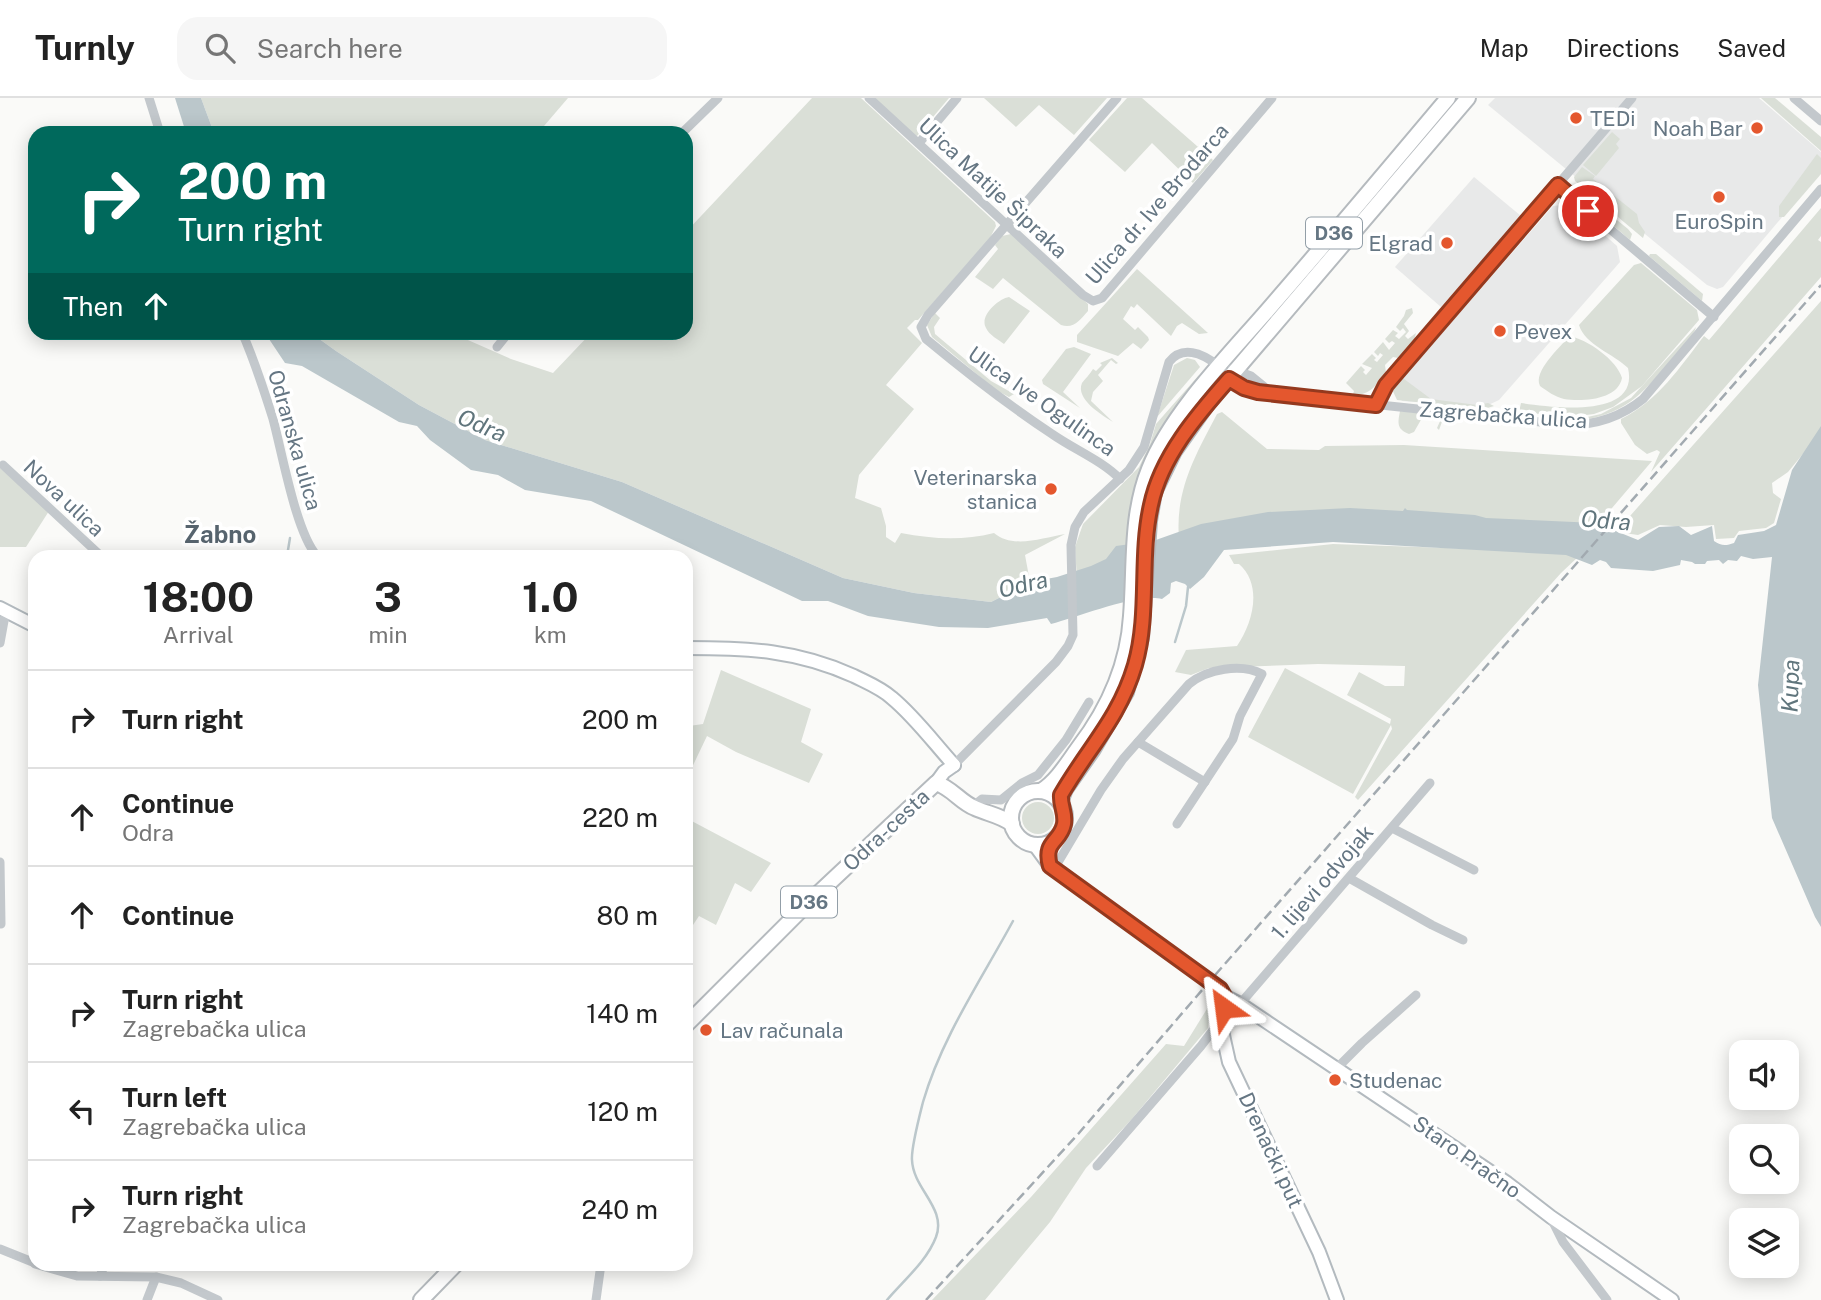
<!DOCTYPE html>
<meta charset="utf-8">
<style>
:root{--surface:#fff;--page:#f6f6f6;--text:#222;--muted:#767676;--line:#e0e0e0}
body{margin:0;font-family:"Public Sans",sans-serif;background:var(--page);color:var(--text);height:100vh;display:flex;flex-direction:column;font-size:26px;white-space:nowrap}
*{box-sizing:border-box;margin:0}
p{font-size:23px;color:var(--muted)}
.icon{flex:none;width:38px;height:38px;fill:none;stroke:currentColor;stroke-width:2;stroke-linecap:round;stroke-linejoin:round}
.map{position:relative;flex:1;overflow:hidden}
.panel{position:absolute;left:28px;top:452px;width:665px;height:721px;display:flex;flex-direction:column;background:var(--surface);border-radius:21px;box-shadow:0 4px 18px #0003}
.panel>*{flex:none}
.top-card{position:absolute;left:28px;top:28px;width:665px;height:214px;border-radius:21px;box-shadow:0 4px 18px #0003;background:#00695c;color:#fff;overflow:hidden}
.buttons{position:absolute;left:1729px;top:942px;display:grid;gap:14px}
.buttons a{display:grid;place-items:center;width:70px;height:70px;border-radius:14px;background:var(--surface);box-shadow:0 4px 18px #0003;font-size:35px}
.pin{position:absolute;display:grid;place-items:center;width:60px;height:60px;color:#fff;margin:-30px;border:4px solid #fff;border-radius:50%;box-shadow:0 2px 7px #0007}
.me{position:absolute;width:77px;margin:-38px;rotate:329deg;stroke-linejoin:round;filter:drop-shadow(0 0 5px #0008)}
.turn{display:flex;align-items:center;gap:24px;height:147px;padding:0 35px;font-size:32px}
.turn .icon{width:91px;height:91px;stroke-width:2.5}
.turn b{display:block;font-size:49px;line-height:60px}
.then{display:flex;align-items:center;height:66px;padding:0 35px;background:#0003;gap:14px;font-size:26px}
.eta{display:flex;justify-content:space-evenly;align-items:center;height:119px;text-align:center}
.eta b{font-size:42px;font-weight:700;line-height:49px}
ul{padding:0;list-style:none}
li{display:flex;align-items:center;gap:21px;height:98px;padding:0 35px;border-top:2px solid var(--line)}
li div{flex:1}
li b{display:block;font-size:26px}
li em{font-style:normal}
header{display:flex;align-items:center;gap:42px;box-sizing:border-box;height:98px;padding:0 35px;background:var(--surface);border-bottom:2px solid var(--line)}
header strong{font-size:33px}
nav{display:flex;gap:38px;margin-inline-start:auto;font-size:24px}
.search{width:490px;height:63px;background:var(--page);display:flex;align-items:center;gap:18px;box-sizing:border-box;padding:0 24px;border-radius:21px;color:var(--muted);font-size:26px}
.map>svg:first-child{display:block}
</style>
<header>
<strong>Turnly</strong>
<div class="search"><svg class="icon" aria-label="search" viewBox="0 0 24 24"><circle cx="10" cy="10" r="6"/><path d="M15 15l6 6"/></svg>Search here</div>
<nav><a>Map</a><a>Directions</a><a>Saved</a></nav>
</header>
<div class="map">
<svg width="1821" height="1202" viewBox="0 0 1821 1202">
<rect width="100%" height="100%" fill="#fafaf8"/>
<g fill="#e8e9e9">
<polygon points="1495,0 1759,0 1821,54 1821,73 1723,189 1717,191 1707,187 1488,7"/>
<polygon points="1474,79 1521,118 1441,209 1395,169"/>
<polygon points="1569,106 1617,148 1620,164 1499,302 1484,309 1402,303 1395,289 1553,108"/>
</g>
<g fill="#dadfd7">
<polygon points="201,0 568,0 538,35 214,35"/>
<path d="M812,0H861L995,124L996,128L990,140L918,222H915L907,230L922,245L886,287L914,311L859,377L855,400L881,410L886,428V439L895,445L901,435C933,441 962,443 994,435C1013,451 1042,440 1065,436L1025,457L1030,484L991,504L914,495L843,480L622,384L485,342L419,307L336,253L311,235H452L511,261L553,275L591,235L686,234V134Z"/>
<polygon points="872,0 949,0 917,38 913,38"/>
<polygon points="984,0 1107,0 1074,37 1039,7 1016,29"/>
<polygon points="1127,0 1142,0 1213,62 1193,85 1152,45 1125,74 1089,42"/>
<polygon points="1761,0 1775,0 1821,39 1821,53"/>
<polygon points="1612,34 1620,41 1616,46 1619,50 1596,78 1583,67"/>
<polygon points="1817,56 1821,60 1821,76 1784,119 1779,119 1779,108"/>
<polygon points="1582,69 1595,78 1593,81 1637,116 1639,125 1645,134 1643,140 1575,83 1574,79"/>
<polygon points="1580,92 1628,131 1632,136 1630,142 1578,97 1577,94"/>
<path d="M1821,110V138L1818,142L1821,144V179L1651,374L1660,354L1657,352L1647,356L1635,347L1621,325V321C1658,303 1680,269 1704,238L1709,242Z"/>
<path d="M1011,136L1088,206V213C1080,222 1074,231 1061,227L1003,180L993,191L975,179L998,151L995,147L1002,138Z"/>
<polygon points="1650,156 1656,156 1703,196 1702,203 1649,158"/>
<path d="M1641,165L1697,212L1699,222L1642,288L1613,309L1594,316L1571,319L1519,314L1521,305C1550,309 1640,322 1628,270C1614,256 1585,247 1579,227L1634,167Z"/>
<polygon points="1137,171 1208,235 1199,236 1182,225 1177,228 1171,238 1137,206 1134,210 1131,208 1123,221 1135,232 1138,229 1148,239 1149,242 1141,251 1133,245 1118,258 1077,244 1077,237"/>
<path d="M1009,199L1030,213L1004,246C999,242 989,237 986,230C979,218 998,201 1009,199Z"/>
<polygon points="1821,203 1821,334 1788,374 1772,385 1773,395 1781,401 1774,425 1766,430 1739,433 1734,440 1716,441 1714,427 1686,429 1660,427 1638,437 1624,435 1622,427"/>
<path d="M1412,210L1413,215L1404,226L1409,233L1405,238L1408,241L1416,235L1414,243L1398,260L1393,259L1385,267L1386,275C1377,286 1369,299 1353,296L1354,293L1346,285L1361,268L1365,272L1363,274L1366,277L1372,270L1362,266L1372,256L1376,260L1374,262L1377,264L1383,257L1380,255L1378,258L1374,254L1383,244L1389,252L1395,245L1392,243L1389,245L1385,241L1393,232L1398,235L1395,238L1399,241L1406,234L1403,230L1400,233L1396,229L1404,218L1406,212Z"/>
<polygon points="935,215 940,220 934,229 935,236 991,283 1014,296 1009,299 996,292 932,239 927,227"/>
<path d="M1696,229C1694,238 1681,250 1674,258C1646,292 1629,314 1584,322L1583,320L1601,316L1631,300Z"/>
<path d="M1569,238C1587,241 1617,262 1622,280C1618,302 1582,304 1564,301C1555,299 1547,293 1540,288C1533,273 1559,251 1569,238Z"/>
<polygon points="1074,249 1091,256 1063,294 1080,310 1043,286 1042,282 1066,251"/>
<path d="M1112,260L1118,265L1116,266L1111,262L1098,277L1103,283L1093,294L1091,303L1113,324C1102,317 1075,301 1082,285C1085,281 1090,276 1093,271L1096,273L1102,267L1100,265Z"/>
<polygon points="1187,260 1195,262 1200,269 1157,319 1174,267"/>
<polygon points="1199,277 1198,283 1170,320 1127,465 1077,482 1075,449 1083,426 1139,369 1150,346 1156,326"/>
<polygon points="1400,278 1431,301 1477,307 1488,305 1494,308 1484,311 1397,302 1391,289"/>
<path d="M1400,313L1440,317L1443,321L1439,332L1437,330L1441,321L1422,320L1414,334L1409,336C1396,331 1398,324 1400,313Z"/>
<path d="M1222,314L1267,351L1319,352L1325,348L1404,347L1652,363L1595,430L1179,441C1175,392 1195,358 1217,316Z"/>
<polygon points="0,370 49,413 26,449 0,449"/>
<path d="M1333,446L1562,454L1579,458L1561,475L1358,702L1355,699L1392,631L1391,627L1353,696L1248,639L1285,570L1390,626L1391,621L1347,597L1359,574L1385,588H1404L1405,568L1318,566L1209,570L1191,577L1175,574L1186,552L1237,548C1253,525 1263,487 1239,466H1234L1229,457Z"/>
<polygon points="721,572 811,611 801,644 823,656 809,685 736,654 707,638 686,682 686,645 689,628 703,626"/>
<circle cx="1038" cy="720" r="16"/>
<polygon points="686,720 771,765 751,794 735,785 716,827 699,818 691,830 686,826"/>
<polygon points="1210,906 1208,930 1131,1022 1086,1070 1050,1124 985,1202 932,1202 1031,1099 1166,946 1184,948"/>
</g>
<g fill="#bbc7cb">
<polygon points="175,0 201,0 214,35 186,35"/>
<path d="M265,235H311L336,253L419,307L485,342L622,384L843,480L914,495L991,504L1030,484L1057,479L1091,468L1106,461L1116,448L1153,443L1201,426L1268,414L1350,410L1403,413L1405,410L1407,412L1475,417L1486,420L1596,425L1638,442L1659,429L1679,428L1691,437L1712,428L1714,443C1721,448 1726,448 1734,445L1738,437L1764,433L1776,427L1792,372L1821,328V829L1815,819L1772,720L1758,587L1772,459L1753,461L1741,458L1737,463L1728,462L1723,466L1719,462L1707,463L1705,466H1695L1692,464L1681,462L1680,467L1653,473L1611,470L1606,464L1600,462L1592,467L1566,457L1333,444L1224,452L1204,479L1190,491L1185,486L1176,483L1171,485L1170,495L1162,501C1137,495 1078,519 1051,526L1047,520L988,530L939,529L868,518L828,503H802L591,403L525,392L498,377L471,372L430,342L417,328L399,324L302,268L285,265Z"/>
</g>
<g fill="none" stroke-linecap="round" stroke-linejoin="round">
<g stroke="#bbc7cb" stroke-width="2.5">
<polyline points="287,458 290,440"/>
<polyline points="1175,544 1186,508 1188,489"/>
<path d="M887,1202C903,1183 927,1163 936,1139C947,1110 913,1091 912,1062C911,1050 920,1016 923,1004C942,939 981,882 1013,823"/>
</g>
<g stroke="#b3babf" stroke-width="16">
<g id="secondary">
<polyline points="0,510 35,528"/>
<path d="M686,550C748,550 797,552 854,578C868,585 881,590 892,600C915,619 934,645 954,667"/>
<polyline points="936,685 944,674 954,667"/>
<polyline points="1034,746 1050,768 1221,892 1224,902 1223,937 1229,964 1319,1154 1337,1202"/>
<polyline points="1050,768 1048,753 1052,743"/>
<polyline points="1224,898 1240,906 1507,1085 1551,1119 1672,1202"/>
</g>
</g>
<g stroke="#b5babe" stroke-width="18">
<g id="primary">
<path d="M1041,693C1057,683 1068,664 1079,649C1108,611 1128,566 1131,518C1135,469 1130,418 1149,371C1172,313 1232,254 1273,206C1332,138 1390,69 1448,0"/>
<circle cx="1038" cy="720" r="27"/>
<polyline points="1060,704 1065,691 1093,651 1126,594 1141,540 1149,423 1154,394 1174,353 1207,306 1468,0"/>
<path d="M686,927L810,803L936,685C952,690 960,704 975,710C988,716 1000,717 1012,726"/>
<polyline points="421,1202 456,1166"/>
</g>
</g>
<g stroke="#c3c8cc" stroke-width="9">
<polyline points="149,0 160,35"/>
<polyline points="869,0 1083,197 1093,203 1102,200 1272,0"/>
<path d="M1117,0L928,217L921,229L926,241C967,275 1008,307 1052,336C1075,352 1101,362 1120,381"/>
<polyline points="1794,0 1821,23"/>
<polyline points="682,35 718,0"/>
<polyline points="919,45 957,0"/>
<polyline points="1558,87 1714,219"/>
<path d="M242,234C254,262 264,292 273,321C282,354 296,435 317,458"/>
<polyline points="497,249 509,234"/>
<polyline points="1232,271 1251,278 1272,295"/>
<polyline points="1376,307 1380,294 1632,0"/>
<polyline points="3,367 101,458"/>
<polyline points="0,545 6,512"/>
<polyline points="1138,644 1205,684"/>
<path d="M954,667L1056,564L1068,548L1073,537L1071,447L1075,429L1084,414L1129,372L1144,349L1169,264C1182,247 1202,255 1217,267C1223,272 1226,279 1233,283C1240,289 1249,292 1258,294L1568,327C1597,327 1621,319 1643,301L1821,91"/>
<polyline points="972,709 982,701 1001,702 1022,685 1038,677 1066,642 1089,604"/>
<polyline points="1392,730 1474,772"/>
<polyline points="0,764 1,826"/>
<path d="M1054,771L1101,692L1123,661L1189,586C1207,571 1241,565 1262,576L1240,618L1233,641L1177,726"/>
<polyline points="1349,780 1432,827 1463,842"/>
<polyline points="1240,906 1430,685"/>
<polyline points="1337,970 1362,945 1416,897"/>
<polyline points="1097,1068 1201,948 1223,919"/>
<polyline points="1551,1120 1563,1144 1607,1202"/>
<polyline points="0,1151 35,1165"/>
<polyline points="35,1166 77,1178 156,1179 181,1185 218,1202"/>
<polyline points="100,1178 105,1166"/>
<polyline points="147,1202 156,1179"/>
<polyline points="596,1202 601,1166"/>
</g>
<use href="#secondary" stroke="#fff" stroke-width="12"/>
<use href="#primary" stroke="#fff" stroke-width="14"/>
<polyline stroke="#a2aab0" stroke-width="2.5" stroke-dasharray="10 5" stroke-linecap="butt" points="926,1202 1079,1035 1209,884 1821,187"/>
</g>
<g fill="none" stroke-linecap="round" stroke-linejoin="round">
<g stroke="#94391e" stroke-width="18">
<path id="route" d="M1224,910V898L1220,891L1050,768C1043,743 1060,745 1064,726C1066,715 1060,707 1061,697C1088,650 1119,621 1135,567C1150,515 1139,460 1151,407C1161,359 1197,317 1229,281L1244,290L1258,294L1376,307L1386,287L1558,87L1588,113"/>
</g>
<use href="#route" stroke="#e4572e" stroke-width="12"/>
</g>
<g fill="#e4572e" stroke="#fff" stroke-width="2.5">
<circle cx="1576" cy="20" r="7"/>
<circle cx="1757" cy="30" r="7"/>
<circle cx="1719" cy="99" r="7"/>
<circle cx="1447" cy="145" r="7"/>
<circle cx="1500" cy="233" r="7"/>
<circle cx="1051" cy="391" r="7"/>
<circle cx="706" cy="932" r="7"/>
<circle cx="1335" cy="982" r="7"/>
</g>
<g text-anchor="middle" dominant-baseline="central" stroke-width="7" stroke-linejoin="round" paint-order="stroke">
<g fill="#fff" stroke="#939fa8" stroke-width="2">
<rect x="1306" y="119.5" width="56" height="31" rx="5"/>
<rect x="781" y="788.5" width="56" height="31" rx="5"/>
</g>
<g font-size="19" font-weight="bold" fill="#657683">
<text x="1334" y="135">D36</text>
<text x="809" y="804">D36</text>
</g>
<g font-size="21" fill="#657683" stroke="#fff" text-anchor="start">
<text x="1590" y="20">TEDi</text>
<text x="1743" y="30" text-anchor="end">Noah Bar</text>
<text x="1719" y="123" text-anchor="middle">EuroSpin</text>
<text x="1433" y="145" text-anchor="end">Elgrad</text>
<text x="1514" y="233">Pevex</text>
<text x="1037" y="379" text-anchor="end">Veterinarska<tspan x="1037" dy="24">stanica</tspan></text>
<text x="720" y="932">Lav računala</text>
<text x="1349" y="982">Studenac</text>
</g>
<g font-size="21" fill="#657683" stroke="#fff">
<text transform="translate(993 90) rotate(43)">Ulica Matije Šipraka</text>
<text transform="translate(1157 106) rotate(-49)">Ulica dr. Ive Brodarca</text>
<text transform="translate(1042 303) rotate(35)">Ulica Ive Ogulinca</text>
<text transform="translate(1503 317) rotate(4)">Zagrebačka ulica</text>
<text transform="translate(295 342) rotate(74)">Odranska ulica</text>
<text transform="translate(64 400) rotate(43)">Nova ulica</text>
<text transform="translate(886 732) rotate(-43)">Odra-cesta</text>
<text transform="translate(1322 784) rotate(-49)">1. lijevi odvojak</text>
<text transform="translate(1271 1052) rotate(65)">Drenački put</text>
<text transform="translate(1467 1059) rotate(35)">Staro Pračno</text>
</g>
<g font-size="23" font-style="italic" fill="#60757c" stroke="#fff">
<text transform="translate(482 327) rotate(23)">Odra</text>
<text transform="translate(1606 422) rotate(5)">Odra</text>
<text transform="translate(1023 486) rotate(-13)">Odra</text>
<text transform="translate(1790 588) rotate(-88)">Kupa</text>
</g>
<g font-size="24" font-weight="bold" fill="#57646e" stroke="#fff">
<text x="220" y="436">Žabno</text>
</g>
</g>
</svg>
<div class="buttons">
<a><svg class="icon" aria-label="sound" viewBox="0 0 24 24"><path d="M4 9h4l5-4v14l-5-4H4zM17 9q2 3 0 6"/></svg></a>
<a><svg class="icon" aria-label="search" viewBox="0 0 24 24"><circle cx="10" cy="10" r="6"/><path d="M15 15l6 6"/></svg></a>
<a><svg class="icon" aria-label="layers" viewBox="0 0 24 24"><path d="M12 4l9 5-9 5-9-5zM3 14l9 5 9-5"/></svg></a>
</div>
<div class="pin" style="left:1588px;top:113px;background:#d93025"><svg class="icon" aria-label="arrive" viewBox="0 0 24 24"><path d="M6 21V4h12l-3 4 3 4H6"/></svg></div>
<svg class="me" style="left:1224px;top:910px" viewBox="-20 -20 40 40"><path d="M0-17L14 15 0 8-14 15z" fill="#e4572e" stroke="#fff" stroke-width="4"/></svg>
<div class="top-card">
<div class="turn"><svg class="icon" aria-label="right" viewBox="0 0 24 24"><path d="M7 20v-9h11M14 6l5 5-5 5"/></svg><div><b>200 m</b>Turn right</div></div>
<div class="then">Then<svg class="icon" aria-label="ahead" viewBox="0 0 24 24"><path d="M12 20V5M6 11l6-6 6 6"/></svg></div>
</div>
<section class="panel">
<div class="eta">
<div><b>18:00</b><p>Arrival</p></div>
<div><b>3</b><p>min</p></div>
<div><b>1.0</b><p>km</p></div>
</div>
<ul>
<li><svg class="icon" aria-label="right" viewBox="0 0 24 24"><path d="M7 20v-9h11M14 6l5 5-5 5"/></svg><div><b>Turn right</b></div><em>200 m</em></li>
<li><svg class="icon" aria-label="ahead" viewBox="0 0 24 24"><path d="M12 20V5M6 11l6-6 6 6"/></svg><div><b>Continue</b><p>Odra</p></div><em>220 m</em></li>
<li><svg class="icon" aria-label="ahead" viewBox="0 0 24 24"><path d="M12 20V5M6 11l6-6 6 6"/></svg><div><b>Continue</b></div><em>80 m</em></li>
<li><svg class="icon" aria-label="right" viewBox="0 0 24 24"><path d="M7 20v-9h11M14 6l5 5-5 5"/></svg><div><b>Turn right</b><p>Zagrebačka ulica</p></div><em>140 m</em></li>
<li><svg class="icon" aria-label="left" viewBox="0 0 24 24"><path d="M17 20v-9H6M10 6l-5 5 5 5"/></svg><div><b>Turn left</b><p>Zagrebačka ulica</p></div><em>120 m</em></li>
<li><svg class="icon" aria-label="right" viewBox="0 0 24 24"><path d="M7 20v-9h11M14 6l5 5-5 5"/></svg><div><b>Turn right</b><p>Zagrebačka ulica</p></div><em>240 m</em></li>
</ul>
</section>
</div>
